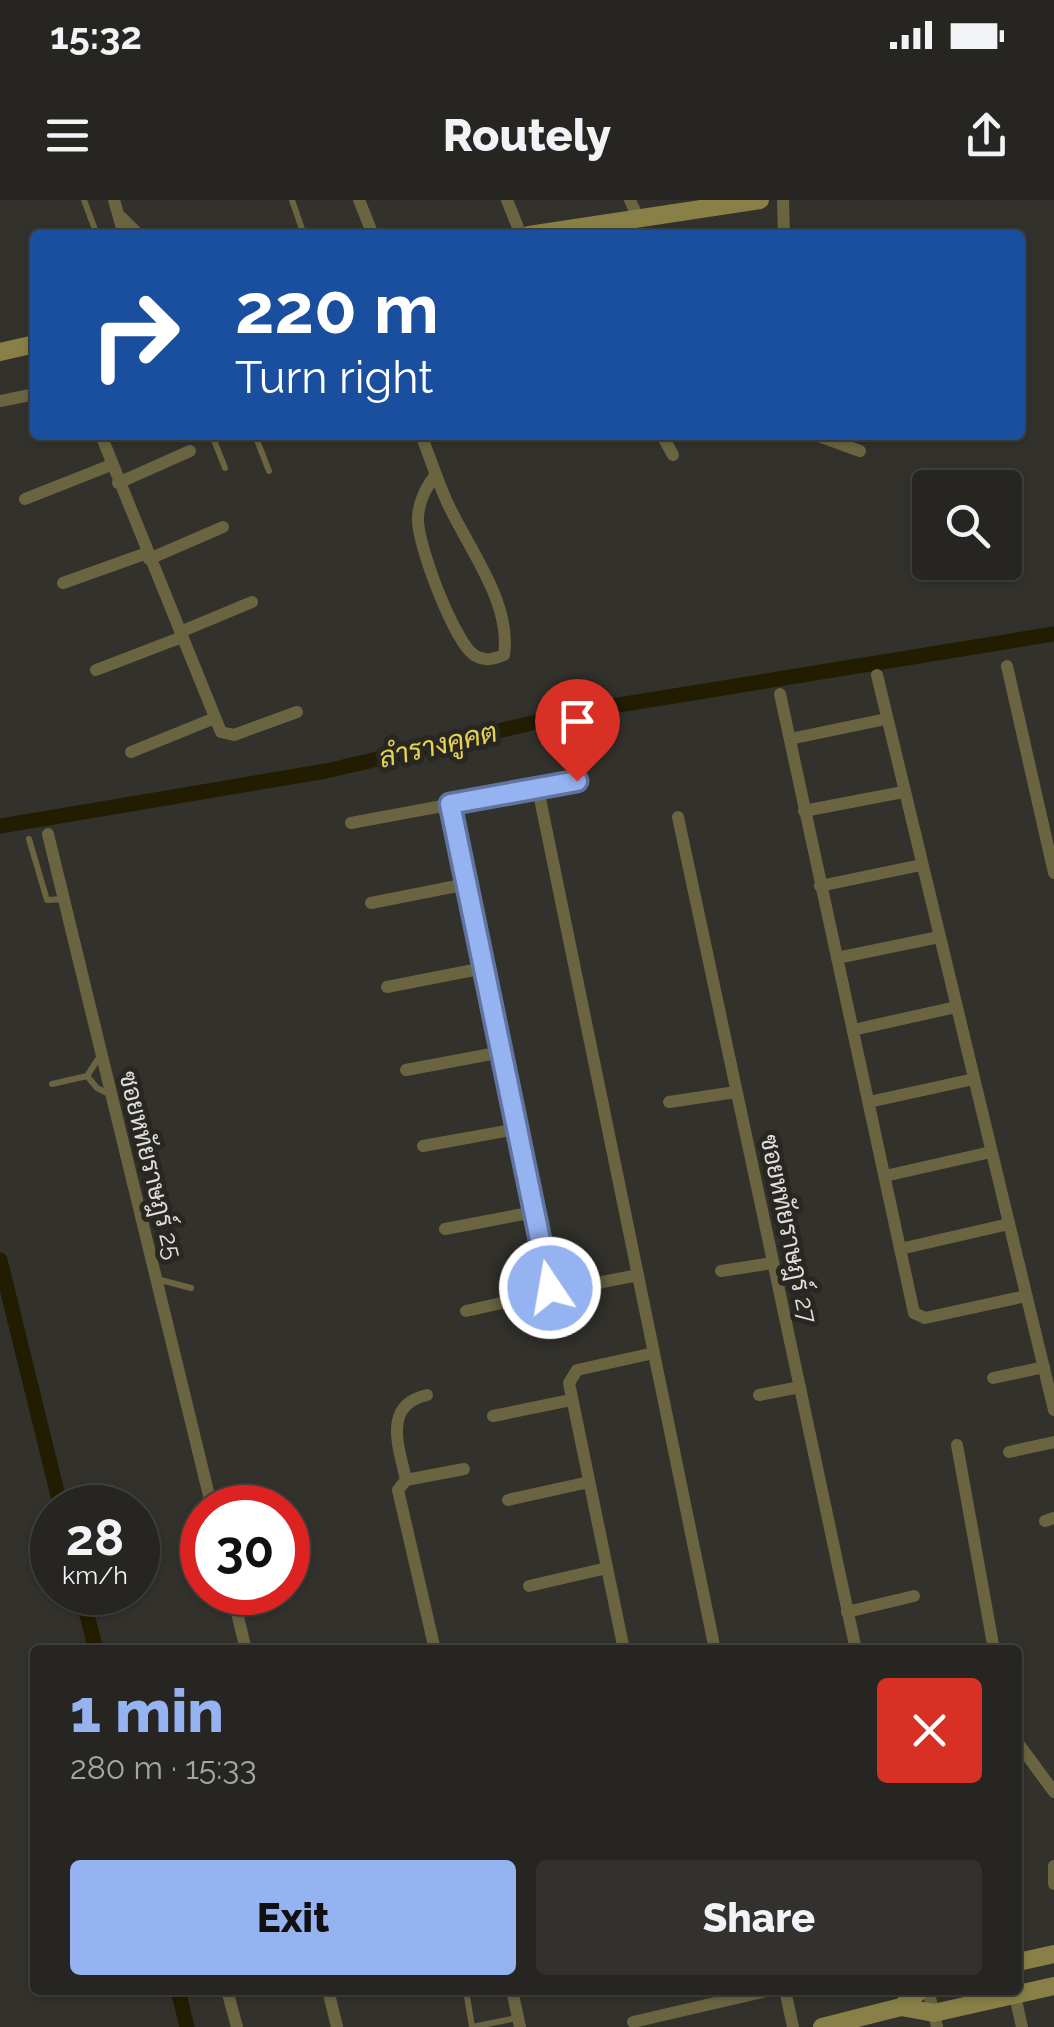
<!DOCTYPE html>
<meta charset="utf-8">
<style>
:root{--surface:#262521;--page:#32312e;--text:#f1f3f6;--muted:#a4a5a5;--line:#42423f;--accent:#95b2f1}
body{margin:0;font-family:Raleway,Sarabun,sans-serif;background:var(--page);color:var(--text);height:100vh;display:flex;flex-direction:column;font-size:38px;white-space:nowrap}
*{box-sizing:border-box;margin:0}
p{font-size:32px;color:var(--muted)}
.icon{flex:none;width:55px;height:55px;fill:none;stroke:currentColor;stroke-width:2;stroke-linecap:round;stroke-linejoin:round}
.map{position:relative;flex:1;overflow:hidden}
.side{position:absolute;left:30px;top:1445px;width:992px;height:350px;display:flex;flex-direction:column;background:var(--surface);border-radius:10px;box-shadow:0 2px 8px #0004,0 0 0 2px var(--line)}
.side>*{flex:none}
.hud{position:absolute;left:30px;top:30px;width:995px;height:210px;border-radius:10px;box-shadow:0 2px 8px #0004,0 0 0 2px var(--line);background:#1a4fa0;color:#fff;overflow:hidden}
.controls{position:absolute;left:912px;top:270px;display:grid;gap:20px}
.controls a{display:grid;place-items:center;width:110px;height:110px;border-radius:10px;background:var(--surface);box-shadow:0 2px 8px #0004,0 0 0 2px var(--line);font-size:50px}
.speed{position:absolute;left:30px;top:1285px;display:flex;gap:20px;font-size:50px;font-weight:700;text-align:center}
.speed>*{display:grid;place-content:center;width:130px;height:130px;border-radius:50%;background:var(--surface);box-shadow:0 2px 8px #0004,0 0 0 2px var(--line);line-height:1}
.speed small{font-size:25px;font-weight:400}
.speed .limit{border:15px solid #d22;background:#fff;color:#111}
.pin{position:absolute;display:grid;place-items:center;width:85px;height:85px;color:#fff;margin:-102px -42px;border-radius:50% 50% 50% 0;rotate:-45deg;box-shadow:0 0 10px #0007}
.pin .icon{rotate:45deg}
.me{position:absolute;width:110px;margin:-55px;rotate:348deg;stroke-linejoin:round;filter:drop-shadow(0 0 8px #0008)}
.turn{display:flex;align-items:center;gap:35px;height:210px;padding:0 40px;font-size:45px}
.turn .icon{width:130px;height:130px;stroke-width:2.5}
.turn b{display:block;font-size:70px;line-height:85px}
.round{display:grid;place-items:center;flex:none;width:105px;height:105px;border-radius:10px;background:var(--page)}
.headline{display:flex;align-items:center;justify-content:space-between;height:170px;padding:0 40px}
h1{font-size:60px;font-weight:800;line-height:75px;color:var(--accent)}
.action{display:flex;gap:20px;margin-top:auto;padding:20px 40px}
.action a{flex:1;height:115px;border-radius:10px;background:var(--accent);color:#111;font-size:40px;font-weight:800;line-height:115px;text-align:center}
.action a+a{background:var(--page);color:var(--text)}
.status{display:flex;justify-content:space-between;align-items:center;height:70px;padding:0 50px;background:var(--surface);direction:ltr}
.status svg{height:28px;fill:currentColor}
header{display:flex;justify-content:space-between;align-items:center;height:130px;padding:0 40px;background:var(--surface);font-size:45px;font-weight:800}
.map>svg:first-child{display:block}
</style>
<div class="status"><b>15:32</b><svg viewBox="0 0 49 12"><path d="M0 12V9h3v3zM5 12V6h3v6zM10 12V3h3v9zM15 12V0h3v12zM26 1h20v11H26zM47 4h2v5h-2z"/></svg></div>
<header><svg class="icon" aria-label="menu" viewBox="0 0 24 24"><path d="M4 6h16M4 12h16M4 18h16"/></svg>Routely<svg class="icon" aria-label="share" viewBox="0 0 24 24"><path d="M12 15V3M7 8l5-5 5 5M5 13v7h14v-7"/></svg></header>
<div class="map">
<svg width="1054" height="1827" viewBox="0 0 1054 1827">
<rect width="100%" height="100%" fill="#32312c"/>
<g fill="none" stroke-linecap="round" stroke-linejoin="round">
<g stroke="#221d01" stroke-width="15">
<polyline points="0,626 326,571 588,510 1054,434"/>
<polyline points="0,1060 61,1308"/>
<polyline points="81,1392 96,1450"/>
<polyline points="178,1790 187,1827"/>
</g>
<g stroke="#6a6441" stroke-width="6">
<polyline points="84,0 97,35"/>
<polyline points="292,0 304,35"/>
<polyline points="226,35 233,33"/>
<polyline points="212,235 225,268"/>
<polyline points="255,235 269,271"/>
<polyline points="29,639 47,700 63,699"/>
<polyline points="87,876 97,888 109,894"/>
<polyline points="52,884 87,876 100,856"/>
<polyline points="157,1079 191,1088"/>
<polyline points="466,1790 472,1827 517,1818"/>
</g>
<g stroke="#6a6441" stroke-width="12">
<polyline points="114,0 124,35"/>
<polyline points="359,0 373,35"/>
<polyline points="507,0 521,35"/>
<polyline points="630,0 638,18"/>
<polyline points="783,0 784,35"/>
<polyline points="121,17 139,35"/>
<polyline points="0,201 35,194"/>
<polyline points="101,235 221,532 234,535 297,512"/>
<path d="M421,235C430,257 437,280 447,302C468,348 512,403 504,455C494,459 485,462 474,455C454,441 416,342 418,317C419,300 426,288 436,274"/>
<polyline points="662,235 673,255"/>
<polyline points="816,235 860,251"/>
<polyline points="118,283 190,251"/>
<polyline points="25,299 111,265"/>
<polyline points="149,359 223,327"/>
<polyline points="63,383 147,353"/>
<polyline points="180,432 252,402"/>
<polyline points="1007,466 1054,673"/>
<polyline points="96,470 182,437"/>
<polyline points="877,475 1054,1210"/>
<polyline points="780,494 914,1113 925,1118 1026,1096"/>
<polyline points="790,539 886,519"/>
<polyline points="131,552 215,518"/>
<polyline points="538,589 715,1450"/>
<polyline points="450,604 551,1092 638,1075"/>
<polyline points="804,611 903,592"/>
<polyline points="678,617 856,1450"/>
<polyline points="351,623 577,581"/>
<polyline points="48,634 212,1308"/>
<polyline points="820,686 921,665"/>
<polyline points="371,703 467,684"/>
<polyline points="837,758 939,737"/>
<polyline points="387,787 484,768"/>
<polyline points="853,830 956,807"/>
<polyline points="406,870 502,852"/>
<polyline points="669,902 736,892"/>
<polyline points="869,902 974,879"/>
<polyline points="423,946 517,929"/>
<polyline points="885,976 991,952"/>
<polyline points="445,1029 534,1012"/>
<polyline points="900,1049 1009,1024"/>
<polyline points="721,1071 773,1063"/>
<polyline points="466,1111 551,1092"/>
<polyline points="993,1178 1044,1167"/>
<polyline points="759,1195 800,1187"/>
<polyline points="493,1216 571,1200"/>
<polyline points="957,1245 994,1450"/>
<polyline points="1009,1252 1054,1242"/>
<path d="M406,1280C399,1247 382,1205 427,1195"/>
<polyline points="508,1300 589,1282"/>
<polyline points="1045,1321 1054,1318"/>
<polyline points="529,1386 607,1368"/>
<polyline points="232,1392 246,1450"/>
<polyline points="847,1412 914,1396"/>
<polyline points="435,1450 398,1290 406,1280 464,1269"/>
<polyline points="624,1450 569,1183 577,1170 654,1153"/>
<polyline points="1018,1543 1054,1592"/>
<polyline points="1054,1666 1054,1684"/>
<polyline points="227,1790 237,1827"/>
<polyline points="328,1790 337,1827"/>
<polyline points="512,1790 520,1827"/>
<polyline points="785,1790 793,1827"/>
<polyline points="928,1790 937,1827"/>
<polyline points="1015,1796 1022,1827"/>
<polyline points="633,1822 771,1790"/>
</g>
<g stroke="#898047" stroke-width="18">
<polyline points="529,35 760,0"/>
<polyline points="0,152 35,144"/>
<polyline points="1018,1762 1054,1754"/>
<polyline points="901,1807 934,1813 1054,1786"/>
<polyline points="822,1827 901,1807 921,1790"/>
</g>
</g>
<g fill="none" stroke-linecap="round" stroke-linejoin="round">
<g stroke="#61749d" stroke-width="25">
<polyline id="route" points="550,1088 450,604 577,581"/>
</g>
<use href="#route" stroke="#95b2f1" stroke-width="18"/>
</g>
<g text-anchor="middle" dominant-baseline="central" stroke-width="10" stroke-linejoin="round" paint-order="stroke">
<g font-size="25" fill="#e0dfdc" stroke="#282722">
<text transform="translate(151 965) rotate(76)">ซอยหทัยราษฎร์ 25</text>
<text transform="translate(789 1029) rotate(78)">ซอยหทัยราษฎร์ 27</text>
</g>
<g font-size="28" font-style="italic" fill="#e6d255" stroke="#282722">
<text transform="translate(438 545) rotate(-13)">ลำรางคูคต</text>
</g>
</g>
</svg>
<div class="controls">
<a><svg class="icon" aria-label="search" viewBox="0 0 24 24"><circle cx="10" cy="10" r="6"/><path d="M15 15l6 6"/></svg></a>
</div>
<div class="speed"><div>28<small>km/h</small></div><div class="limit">30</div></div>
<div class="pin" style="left:577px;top:581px;background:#d93025"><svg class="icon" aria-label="arrive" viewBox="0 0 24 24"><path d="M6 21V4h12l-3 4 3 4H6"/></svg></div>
<svg class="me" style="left:550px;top:1088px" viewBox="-20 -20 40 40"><circle r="17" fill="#95b2f1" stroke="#fff" stroke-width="3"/><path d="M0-11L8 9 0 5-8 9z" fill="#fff"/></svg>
<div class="hud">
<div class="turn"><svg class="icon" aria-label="right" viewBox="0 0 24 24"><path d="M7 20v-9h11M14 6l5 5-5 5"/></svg><div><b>220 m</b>Turn right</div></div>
</div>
<section class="side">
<div class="headline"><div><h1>1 min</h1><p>280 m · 15:33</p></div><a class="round" style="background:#d93025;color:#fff"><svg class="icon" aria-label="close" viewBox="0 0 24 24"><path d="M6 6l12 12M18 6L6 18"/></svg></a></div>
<div class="action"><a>Exit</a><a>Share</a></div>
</section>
</div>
